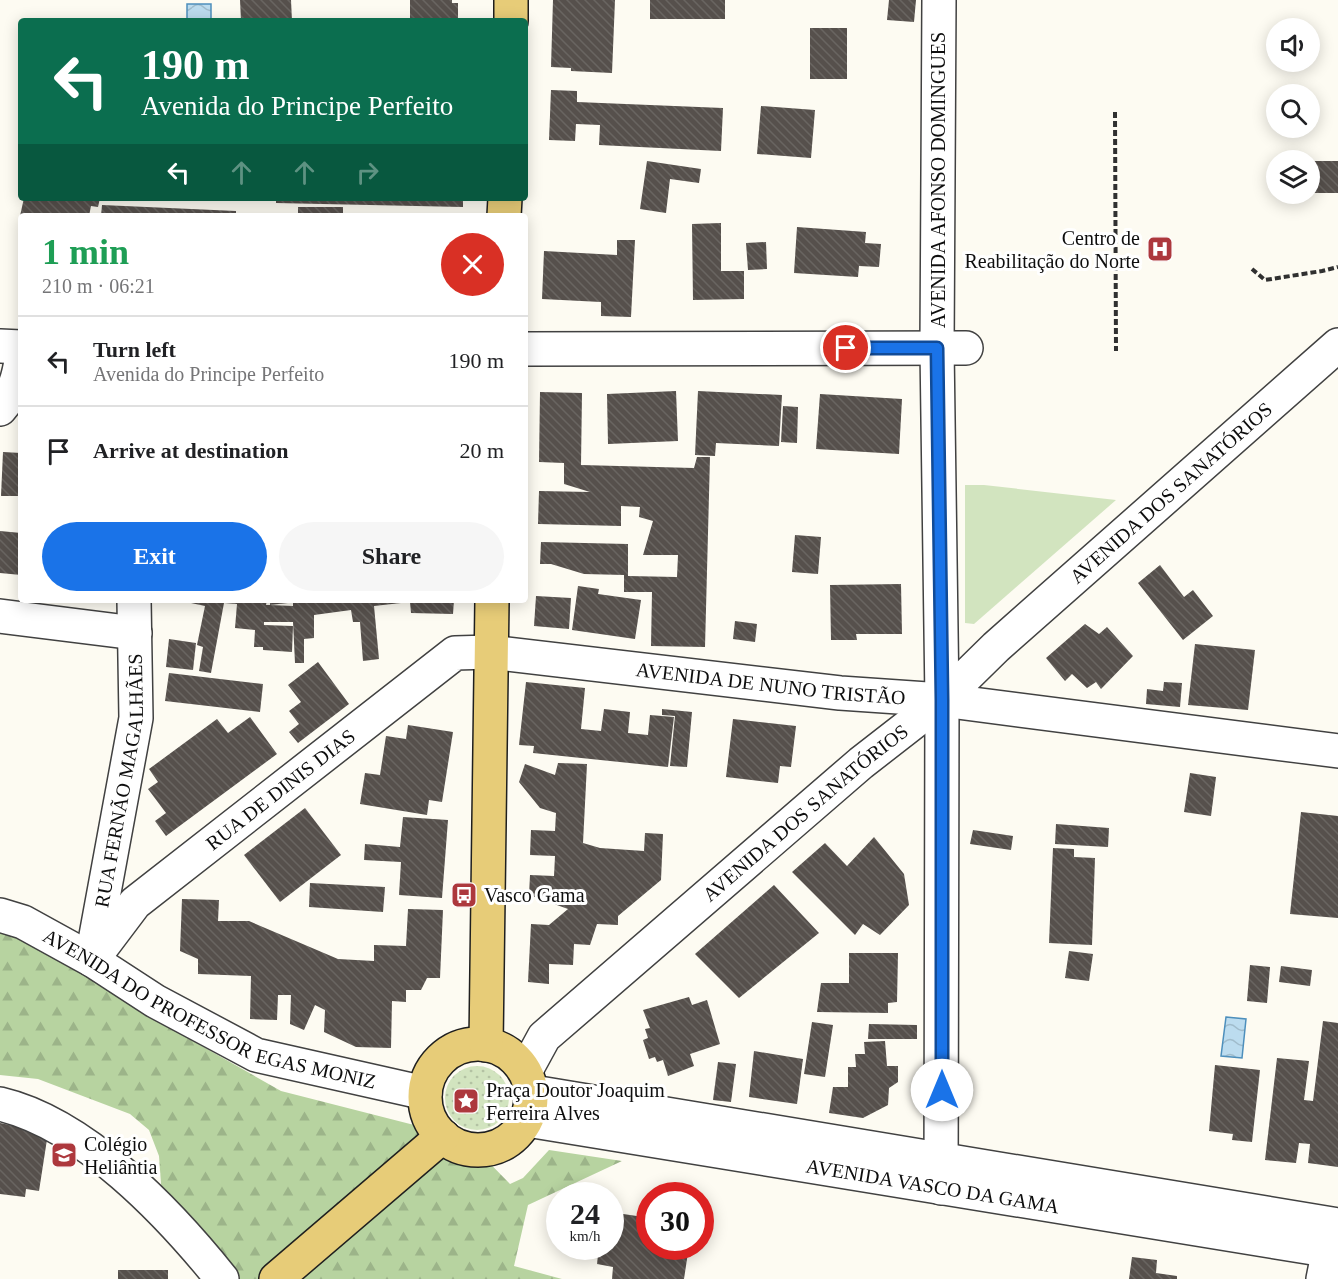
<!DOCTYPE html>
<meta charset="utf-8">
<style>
:root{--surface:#fff;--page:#f6f6f6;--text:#202124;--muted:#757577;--line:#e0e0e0;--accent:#1a73e8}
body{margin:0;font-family:"Times New Roman",serif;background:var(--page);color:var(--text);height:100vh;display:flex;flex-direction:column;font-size:22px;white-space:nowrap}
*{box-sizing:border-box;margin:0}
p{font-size:20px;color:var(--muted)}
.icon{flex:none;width:33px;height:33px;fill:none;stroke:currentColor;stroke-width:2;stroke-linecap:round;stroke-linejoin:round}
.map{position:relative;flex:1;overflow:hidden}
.details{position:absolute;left:18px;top:213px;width:510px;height:390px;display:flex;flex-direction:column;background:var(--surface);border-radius:6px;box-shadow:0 3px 15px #0003}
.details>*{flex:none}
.guide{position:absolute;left:18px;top:18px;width:510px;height:183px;border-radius:6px;box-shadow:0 3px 15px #0003;background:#0b6e4f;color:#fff;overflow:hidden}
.controls{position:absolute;left:1266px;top:18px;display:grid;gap:12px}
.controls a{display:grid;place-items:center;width:54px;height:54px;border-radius:50%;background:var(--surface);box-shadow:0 3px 15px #0003;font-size:30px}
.speed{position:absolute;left:546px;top:1182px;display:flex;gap:12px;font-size:30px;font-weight:700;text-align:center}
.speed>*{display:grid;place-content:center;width:78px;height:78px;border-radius:50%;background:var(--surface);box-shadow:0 3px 15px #0003;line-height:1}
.speed small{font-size:15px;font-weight:400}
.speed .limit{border:9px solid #d22;background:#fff;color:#111}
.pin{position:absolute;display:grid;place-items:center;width:51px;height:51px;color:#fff;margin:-26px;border:3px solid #fff;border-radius:50%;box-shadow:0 2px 6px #0007}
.me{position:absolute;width:66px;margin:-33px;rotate:0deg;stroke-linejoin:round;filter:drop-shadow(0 0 4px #0008)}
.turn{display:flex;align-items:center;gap:21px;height:126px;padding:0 24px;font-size:27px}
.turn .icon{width:78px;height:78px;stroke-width:2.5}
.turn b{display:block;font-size:42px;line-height:51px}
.lanes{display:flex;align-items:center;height:57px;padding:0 24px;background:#0003;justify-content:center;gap:30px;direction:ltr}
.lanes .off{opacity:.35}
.round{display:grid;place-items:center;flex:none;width:63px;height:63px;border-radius:32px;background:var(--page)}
.summary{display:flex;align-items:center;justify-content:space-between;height:102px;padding:0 24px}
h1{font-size:36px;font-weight:600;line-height:45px;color:#1e9e55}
.primary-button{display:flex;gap:12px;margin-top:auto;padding:12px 24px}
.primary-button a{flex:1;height:69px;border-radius:36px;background:var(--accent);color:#fff;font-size:24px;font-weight:600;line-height:69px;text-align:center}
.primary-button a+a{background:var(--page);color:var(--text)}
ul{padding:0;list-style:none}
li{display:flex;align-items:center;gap:18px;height:90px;padding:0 24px;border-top:2px solid var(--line)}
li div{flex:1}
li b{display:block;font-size:22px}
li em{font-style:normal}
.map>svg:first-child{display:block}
</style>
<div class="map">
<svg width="1338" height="1279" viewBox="0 0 1338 1279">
<defs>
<pattern id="forest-firs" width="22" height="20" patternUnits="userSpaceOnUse" patternTransform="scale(1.5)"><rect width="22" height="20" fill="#b7d3a0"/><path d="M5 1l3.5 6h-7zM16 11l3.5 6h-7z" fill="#9cb489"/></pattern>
<pattern id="park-dots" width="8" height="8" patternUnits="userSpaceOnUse" patternTransform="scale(1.5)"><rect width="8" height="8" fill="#d2e4bf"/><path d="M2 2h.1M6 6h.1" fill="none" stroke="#b3c2a3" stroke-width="1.8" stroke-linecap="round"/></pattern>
<pattern id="water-waves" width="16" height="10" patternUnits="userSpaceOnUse" patternTransform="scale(1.5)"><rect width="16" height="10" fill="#bcdcef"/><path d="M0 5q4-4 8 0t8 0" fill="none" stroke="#a0bccc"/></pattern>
<pattern id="building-back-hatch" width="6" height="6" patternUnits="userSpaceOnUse" patternTransform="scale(1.5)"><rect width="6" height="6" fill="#56504c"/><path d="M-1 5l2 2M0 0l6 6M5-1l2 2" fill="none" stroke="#696561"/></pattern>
</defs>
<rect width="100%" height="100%" fill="#fdfbf2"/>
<polygon fill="#d2e4bf" points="965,485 984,485 1116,500 974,624 965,623"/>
<polygon fill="url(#forest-firs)" points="0,926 25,934 140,1011 281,1091 465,1138 510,1184 523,1178 549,1150 622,1161 528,1205 514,1266 562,1279 212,1279 162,1197 159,1156 149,1130 130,1114 38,1079 0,1075"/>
<circle fill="url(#park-dots)" cx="477" cy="1098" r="32"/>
<g fill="url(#water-waves)" stroke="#4d8fbc" stroke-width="1.5">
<rect x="187" y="4" width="24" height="17"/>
<polygon points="1226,1017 1246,1019 1242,1058 1221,1056"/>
</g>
<g fill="url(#building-back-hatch)">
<polygon points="240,0 291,0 292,21 241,21"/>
<polygon points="410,0 452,0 452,3 458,3 458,20 410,21"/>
<polygon points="553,0 615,0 612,73 571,71 571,68 551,67"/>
<rect x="650" y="0" width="75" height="19"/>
<polygon points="889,0 916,0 914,22 887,20"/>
<rect x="810" y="28" width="37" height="51"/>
<polygon points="551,90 577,91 577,102 723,108 721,151 599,145 600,125 576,124 575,141 549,140"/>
<polygon points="761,106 815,110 811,158 757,154"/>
<polygon points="647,161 701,169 699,183 670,179 666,213 640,209"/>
<rect x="1310" y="161" width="28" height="32"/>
<polygon points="24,198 100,198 98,207 91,206 89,216 20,216"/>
<polygon points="276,198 463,198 463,207 276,203"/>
<polygon points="102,205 236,211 236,216 101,216"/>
<rect x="298" y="207" width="45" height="9"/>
<polygon points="721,223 721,271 744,271 744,299 693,300 692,224"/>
<polygon points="797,227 866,232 865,243 881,244 879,267 859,266 858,277 794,273"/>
<polygon points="617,240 635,240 631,317 601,316 601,302 542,299 544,251 617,255"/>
<polygon points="766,242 767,269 748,270 746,243"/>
<polygon points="676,391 678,441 608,444 607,394"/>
<polygon points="698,391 782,395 779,446 716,443 715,456 695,455"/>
<polygon points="540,392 582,393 581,465 694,468 697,457 710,457 705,647 651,646 652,592 624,592 624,575 584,574 551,564 540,564 541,542 628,544 628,576 677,577 678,555 643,555 653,521 639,517 640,507 621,506 621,526 538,524 539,491 590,492 564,484 564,463 539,462"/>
<polygon points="820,394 902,399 899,454 816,449"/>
<polygon points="783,406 798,407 797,443 781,442"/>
<polygon points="3,452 21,453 21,496 1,496"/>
<polygon points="0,531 21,533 21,575 0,573"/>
<polygon points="795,535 821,537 818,574 792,572"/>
<polygon points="1160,565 1184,597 1193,590 1213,616 1183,640 1138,583"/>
<polygon points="901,584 902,634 856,634 857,640 831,640 830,585"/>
<polygon points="578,586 599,589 598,594 641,600 635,639 572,630"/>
<polygon points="536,596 571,598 569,629 534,626"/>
<polygon points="177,600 267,600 266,605 270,605 270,600 297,600 297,602 270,605 293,606 293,603 322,600 454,600 453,614 411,613 410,602 374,606 379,659 363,661 360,622 353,622 351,610 314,615 314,638 304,639 304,663 295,663 293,622 264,622 264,625 293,626 292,652 263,650 263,647 254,647 255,630 235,628 237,604 224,603 211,673 199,671 203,647 197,645 205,606"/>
<polygon points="735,621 757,624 755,642 733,639"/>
<polygon points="1085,624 1099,634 1107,627 1133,656 1101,689 1096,682 1087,688 1072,674 1065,681 1046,658"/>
<polygon points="169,639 196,643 193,670 166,667"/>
<polygon points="1195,644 1255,650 1248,710 1188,705"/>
<polygon points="318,662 349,704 298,743 289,732 299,724 289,711 301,702 288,685"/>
<polygon points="169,673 263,684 260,712 165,701"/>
<polygon points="526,682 585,688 581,729 601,731 604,709 630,712 628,733 648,735 650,715 674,717 668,767 533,753 534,746 519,745"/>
<polygon points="1164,682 1182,683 1180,707 1146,704 1147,689 1163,691"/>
<polygon points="662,709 692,712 687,767 670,766 675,716 662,715"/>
<polygon points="250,717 277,754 166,836 155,821 166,813 148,789 158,782 149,769 217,719 228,733"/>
<polygon points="733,719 796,726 791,767 780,766 778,783 726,777"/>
<polygon points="408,725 453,732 442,802 429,800 427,815 360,804 365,773 380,775 386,736 406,739"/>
<polygon points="558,763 587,764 583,843 600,848 644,851 645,833 663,834 661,880 618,916 618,925 597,924 590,945 574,944 573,965 549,964 549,984 528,982 531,924 549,925 568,909 529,895 530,875 554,876 555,856 530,855 531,830 555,831 556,813 540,808 519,782 525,764 555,775"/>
<polygon points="1190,773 1216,777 1211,816 1184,812"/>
<polygon points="305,808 341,855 280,902 244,855"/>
<polygon points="1301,812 1338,816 1338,918 1290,914"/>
<polygon points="403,817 448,820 442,898 399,895 401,862 364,860 365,844 400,847"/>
<polygon points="1056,824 1109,828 1108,847 1055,844"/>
<polygon points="973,830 1013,836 1011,850 970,844"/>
<polygon points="874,837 904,874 909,905 880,935 863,924 855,935 792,872 825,843 847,866"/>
<polygon points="1053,848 1074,849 1074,857 1095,858 1092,945 1049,943"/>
<polygon points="310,883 385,887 383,912 309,907"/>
<polygon points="774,885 819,933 739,998 695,954"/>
<polygon points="182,899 219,900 218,921 249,921 338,959 374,961 374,945 406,946 408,909 443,910 440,978 427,978 421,990 406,990 406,1002 392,1001 391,1048 356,1047 324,1032 325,1010 315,1005 304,1030 290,1024 291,995 278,995 277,1020 250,1019 251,976 198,974 198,959 180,951"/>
<polygon points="1069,951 1093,954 1089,981 1065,978"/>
<polygon points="849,953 898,953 897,1002 888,1003 888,1013 817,1012 821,983 849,983"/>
<polygon points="1250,965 1270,967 1267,1003 1247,1001"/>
<polygon points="1281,966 1312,970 1310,986 1279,982"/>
<polygon points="689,997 692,1005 707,1000 720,1044 690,1054 694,1066 668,1076 663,1060 657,1062 655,1057 649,1059 643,1040 648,1038 645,1029 650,1028 643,1010"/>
<polygon points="1323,1021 1338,1023 1338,1167 1308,1163 1310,1144 1299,1143 1296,1163 1265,1160 1277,1058 1309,1061 1304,1100 1313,1101"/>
<polygon points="812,1022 833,1025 825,1077 804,1074"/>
<polygon points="869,1024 917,1025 917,1039 868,1039"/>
<polygon points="885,1041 887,1066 898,1066 898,1082 889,1088 888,1105 863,1118 829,1113 833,1087 848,1087 848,1067 856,1067 855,1054 865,1054 864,1042"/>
<polygon points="754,1051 803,1059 797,1104 749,1097"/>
<polygon points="718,1062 736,1064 731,1102 713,1100"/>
<polygon points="1215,1065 1260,1070 1252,1142 1232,1140 1233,1134 1209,1131"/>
<polygon points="0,1123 48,1133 39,1191 26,1189 25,1197 0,1194"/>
<polygon points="610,1212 650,1218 650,1246 689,1246 684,1279 612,1279 613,1267 597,1264 599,1246 610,1246"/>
<polygon points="1132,1257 1157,1260 1156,1273 1177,1276 1177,1279 1129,1279"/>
<rect x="118" y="1270" width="50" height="9"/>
</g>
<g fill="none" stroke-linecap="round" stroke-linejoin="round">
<g stroke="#414141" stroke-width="36">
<g id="minor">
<polyline points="939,0 937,348 942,700 941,1188"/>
<polyline points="0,346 21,347"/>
<polyline points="525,349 966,348"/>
<path d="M0,409C13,394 18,381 21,361"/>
<polyline points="0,616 135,633"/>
<path id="s1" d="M0,915L23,922L92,960L155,1001L256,1055L425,1093"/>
<path id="s2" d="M93,952L136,718L134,600"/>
<path id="s3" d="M92,960L135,903L455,653L490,652L840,693L942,700L1338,751"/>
<path id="s4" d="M526,1070L544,1037L861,763L942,700L996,647L1338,345"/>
<polyline points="533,1092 1338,1225"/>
<path d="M0,1104C85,1124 169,1213 222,1279"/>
<path id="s5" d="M527,1120L1338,1252"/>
<polyline points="1323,1279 1333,1229"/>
</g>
</g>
<g stroke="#1f1f1f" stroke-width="36">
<g id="major">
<polyline points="511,21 511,0"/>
<polyline points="504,216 505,198"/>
<circle cx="478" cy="1097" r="53"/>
<polyline points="486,1045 492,600"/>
<polyline points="276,1279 443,1136"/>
</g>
</g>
<g stroke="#303030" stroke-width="4" stroke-dasharray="6 3" stroke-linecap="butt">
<polyline points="1115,112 1116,351"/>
<polyline points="1252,269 1265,280 1322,271 1338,267"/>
</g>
<use href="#minor" stroke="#fff" stroke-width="33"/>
<use href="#major" stroke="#e7cc78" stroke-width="33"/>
</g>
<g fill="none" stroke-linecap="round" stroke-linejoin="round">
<g stroke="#114b97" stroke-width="15">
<polyline id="route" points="846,348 937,348 942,700 942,1090"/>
</g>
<use href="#route" stroke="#1a73e8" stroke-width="10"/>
</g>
<defs>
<g id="hospital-square" transform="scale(1.35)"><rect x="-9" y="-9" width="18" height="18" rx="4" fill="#ad383d" stroke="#fff"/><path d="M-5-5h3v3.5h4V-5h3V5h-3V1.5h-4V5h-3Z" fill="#fff"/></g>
<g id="bus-square" transform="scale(1.35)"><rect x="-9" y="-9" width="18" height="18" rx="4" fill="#ad383d" stroke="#fff"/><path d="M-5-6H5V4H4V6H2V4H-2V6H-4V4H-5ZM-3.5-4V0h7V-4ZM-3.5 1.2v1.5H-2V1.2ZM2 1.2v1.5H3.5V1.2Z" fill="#fff"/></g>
<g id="sight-square" transform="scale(1.35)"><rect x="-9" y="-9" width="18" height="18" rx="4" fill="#ad383d" stroke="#fff"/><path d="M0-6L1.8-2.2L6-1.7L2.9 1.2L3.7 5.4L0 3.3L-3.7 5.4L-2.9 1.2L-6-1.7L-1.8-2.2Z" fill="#fff"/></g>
<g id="school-square" transform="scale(1.35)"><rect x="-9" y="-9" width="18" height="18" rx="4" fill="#ad383d" stroke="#fff"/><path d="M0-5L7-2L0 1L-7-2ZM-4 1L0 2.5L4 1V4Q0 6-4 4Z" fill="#fff"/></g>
</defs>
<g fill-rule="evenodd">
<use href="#hospital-square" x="1160" y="249"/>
<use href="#bus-square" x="464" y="895"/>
<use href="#sight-square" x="466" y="1101"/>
<use href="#school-square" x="64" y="1155"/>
</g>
<g text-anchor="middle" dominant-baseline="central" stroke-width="6" stroke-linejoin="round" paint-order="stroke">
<g font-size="20" fill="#0e0e0e" stroke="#fff">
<text transform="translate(938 180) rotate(-90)">AVENIDA AFONSO DOMINGUES</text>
<text stroke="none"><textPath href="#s4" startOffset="868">AVENIDA DOS SANATÓRIOS</textPath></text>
<text stroke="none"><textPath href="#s3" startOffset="795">AVENIDA DE NUNO TRISTÃO</textPath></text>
<text stroke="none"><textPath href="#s2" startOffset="174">RUA FERNÃO MAGALHÃES</textPath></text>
<text stroke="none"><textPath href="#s3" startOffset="256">RUA DE DINIS DIAS</textPath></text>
<text stroke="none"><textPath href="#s4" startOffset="382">AVENIDA DOS SANATÓRIOS</textPath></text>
<text stroke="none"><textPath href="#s1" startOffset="232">AVENIDA DO PROFESSOR EGAS MONIZ</textPath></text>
<text stroke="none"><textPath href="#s5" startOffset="411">AVENIDA VASCO DA GAMA</textPath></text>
</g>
<g font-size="20" fill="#0e0e0e" stroke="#fff" text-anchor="start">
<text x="1140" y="238" text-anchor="end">Centro de<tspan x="1140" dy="23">Reabilitação do Norte</tspan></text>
<text x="484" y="895">Vasco Gama</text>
<text x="486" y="1090">Praça Doutor Joaquim<tspan x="486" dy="23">Ferreira Alves</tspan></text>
<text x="84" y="1144">Colégio<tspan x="84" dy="23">Heliântia</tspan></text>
</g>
</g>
</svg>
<div class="controls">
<a><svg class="icon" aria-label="sound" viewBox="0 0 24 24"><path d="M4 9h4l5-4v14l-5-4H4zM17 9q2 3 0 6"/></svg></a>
<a><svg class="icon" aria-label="search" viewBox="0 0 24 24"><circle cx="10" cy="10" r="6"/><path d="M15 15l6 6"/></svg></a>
<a><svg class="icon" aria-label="layers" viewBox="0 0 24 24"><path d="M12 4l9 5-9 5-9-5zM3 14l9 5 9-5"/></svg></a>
</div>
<div class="speed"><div>24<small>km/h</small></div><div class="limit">30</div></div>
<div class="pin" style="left:846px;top:348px;background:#d93025"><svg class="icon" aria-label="arrive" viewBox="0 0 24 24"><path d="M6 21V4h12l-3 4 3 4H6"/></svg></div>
<svg class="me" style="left:942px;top:1090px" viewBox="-20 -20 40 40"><circle r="19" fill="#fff"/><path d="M0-13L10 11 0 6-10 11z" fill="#1a73e8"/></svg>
<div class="guide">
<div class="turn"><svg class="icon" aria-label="left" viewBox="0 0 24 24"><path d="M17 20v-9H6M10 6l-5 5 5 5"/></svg><div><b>190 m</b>Avenida do Principe Perfeito</div></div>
<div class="lanes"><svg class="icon" aria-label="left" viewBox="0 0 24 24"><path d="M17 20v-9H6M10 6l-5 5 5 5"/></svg><svg class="icon off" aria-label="ahead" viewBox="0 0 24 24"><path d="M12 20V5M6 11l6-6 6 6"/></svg><svg class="icon off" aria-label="ahead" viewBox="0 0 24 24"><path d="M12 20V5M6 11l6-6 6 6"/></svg><svg class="icon off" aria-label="right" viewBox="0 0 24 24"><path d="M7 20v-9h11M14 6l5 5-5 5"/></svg></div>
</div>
<section class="details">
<div class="summary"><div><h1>1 min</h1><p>210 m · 06:21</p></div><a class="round" style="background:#d93025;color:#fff"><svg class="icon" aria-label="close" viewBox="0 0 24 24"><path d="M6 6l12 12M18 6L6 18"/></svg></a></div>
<ul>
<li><svg class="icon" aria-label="left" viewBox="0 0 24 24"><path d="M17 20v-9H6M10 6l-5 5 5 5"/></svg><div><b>Turn left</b><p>Avenida do Principe Perfeito</p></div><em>190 m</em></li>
<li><svg class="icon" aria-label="arrive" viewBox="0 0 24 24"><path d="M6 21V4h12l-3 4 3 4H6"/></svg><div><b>Arrive at destination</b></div><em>20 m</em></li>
</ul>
<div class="primary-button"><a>Exit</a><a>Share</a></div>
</section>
</div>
